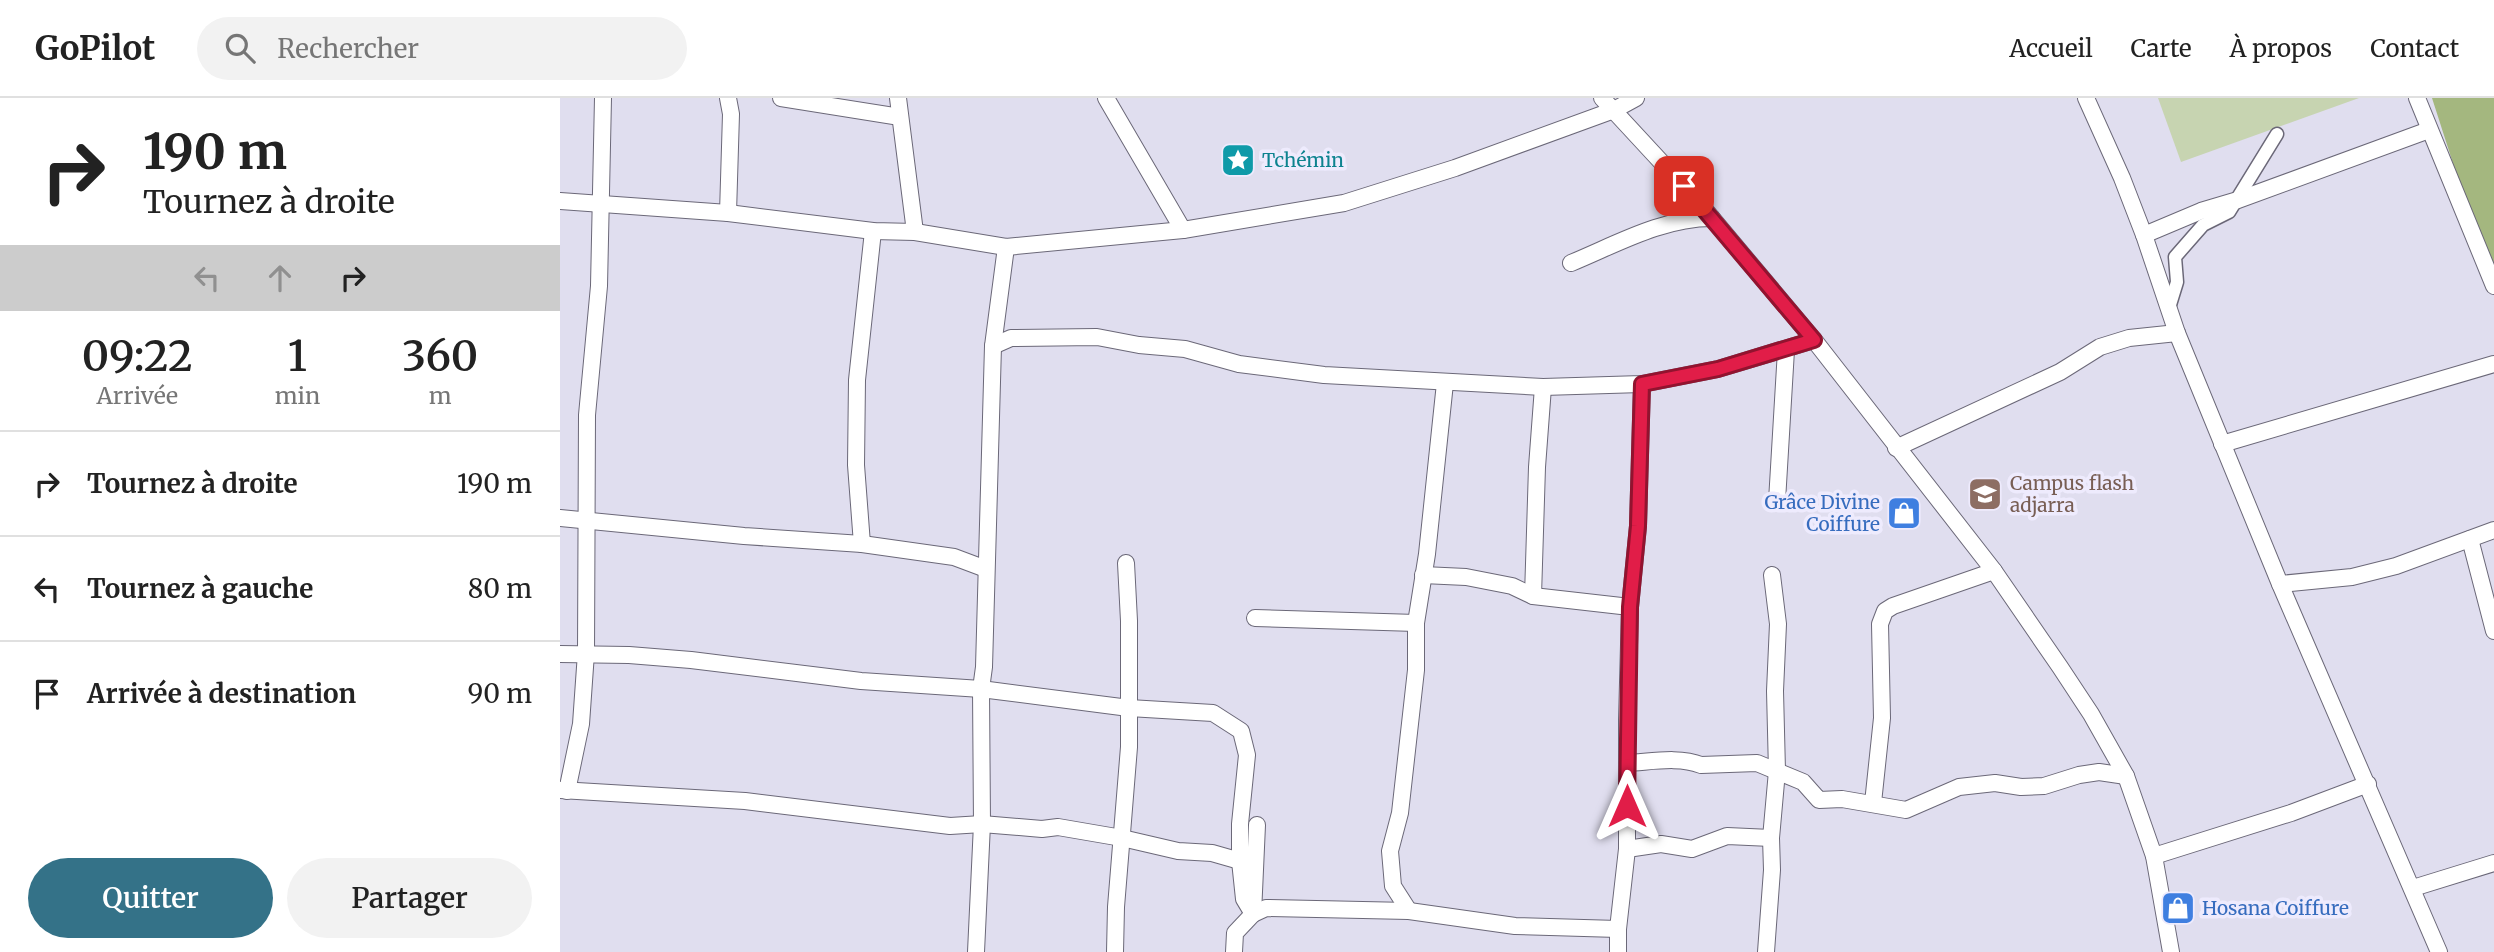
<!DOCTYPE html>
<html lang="fr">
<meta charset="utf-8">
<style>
:root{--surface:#fff;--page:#f2f2f2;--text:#222;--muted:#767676;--line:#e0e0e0;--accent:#347288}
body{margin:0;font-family:Merriweather,serif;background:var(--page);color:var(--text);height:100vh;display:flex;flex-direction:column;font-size:26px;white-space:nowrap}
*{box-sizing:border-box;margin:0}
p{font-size:23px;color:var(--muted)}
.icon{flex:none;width:38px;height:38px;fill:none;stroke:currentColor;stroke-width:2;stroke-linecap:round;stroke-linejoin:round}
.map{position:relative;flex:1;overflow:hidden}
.side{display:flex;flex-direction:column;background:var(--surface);width:560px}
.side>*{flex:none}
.banner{background:#fff;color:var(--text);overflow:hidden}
.pin{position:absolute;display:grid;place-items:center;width:60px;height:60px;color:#fff;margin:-30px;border-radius:14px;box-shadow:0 4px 10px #0006}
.me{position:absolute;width:77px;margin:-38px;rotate:0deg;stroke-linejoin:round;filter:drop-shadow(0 0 5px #0008)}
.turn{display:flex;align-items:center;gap:24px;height:147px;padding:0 28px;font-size:32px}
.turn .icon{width:91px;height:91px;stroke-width:2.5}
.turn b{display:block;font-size:49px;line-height:60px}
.lanes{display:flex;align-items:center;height:66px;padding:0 28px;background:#0003;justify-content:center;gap:35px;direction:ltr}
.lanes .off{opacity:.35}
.eta{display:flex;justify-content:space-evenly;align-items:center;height:119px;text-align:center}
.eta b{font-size:42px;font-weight:600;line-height:49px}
.cta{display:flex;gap:14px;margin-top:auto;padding:14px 28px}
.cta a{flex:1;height:80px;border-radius:42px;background:var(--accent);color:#fff;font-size:28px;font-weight:600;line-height:80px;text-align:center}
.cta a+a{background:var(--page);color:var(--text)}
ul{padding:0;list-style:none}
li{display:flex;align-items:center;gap:21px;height:105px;padding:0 28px;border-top:2px solid var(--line)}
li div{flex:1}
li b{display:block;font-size:26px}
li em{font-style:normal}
header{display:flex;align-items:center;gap:42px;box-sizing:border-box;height:98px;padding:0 35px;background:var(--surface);border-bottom:2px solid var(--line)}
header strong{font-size:33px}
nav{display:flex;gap:38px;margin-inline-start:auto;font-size:24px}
.search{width:490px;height:63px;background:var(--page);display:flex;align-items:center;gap:18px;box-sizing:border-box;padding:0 24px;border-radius:38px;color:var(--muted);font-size:26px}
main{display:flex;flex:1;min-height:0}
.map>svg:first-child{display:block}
</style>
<header>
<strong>GoPilot</strong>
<div class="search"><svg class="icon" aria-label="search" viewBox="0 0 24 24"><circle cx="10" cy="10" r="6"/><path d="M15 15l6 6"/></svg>Rechercher</div>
<nav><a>Accueil</a><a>Carte</a><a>À propos</a><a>Contact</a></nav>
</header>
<main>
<section class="side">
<div class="banner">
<div class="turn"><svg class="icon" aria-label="right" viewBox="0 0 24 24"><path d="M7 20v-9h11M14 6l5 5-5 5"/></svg><div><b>190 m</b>Tournez à droite</div></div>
<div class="lanes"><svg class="icon off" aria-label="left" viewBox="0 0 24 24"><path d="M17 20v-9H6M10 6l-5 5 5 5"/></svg><svg class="icon off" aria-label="ahead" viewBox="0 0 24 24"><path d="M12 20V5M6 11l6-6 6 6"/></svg><svg class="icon" aria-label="right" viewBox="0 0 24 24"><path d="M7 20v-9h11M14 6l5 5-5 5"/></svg></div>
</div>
<div class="eta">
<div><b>09:22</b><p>Arrivée</p></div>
<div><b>1</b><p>min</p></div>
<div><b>360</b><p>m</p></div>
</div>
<ul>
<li><svg class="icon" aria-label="right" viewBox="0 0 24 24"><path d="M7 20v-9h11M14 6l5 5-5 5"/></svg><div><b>Tournez à droite</b></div><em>190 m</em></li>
<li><svg class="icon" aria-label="left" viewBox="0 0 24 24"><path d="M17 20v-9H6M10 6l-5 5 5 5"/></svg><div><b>Tournez à gauche</b></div><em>80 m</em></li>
<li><svg class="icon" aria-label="arrive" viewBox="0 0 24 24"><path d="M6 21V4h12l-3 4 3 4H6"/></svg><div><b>Arrivée à destination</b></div><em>90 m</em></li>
</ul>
<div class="cta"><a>Quitter</a><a>Partager</a></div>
</section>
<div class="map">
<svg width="1934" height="854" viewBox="0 0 1934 854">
<rect width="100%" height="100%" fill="#e0deef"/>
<polygon fill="#c7d4b1" points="1598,0 1799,0 1621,64"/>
<polygon fill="#a4b77f" points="1872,0 1934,0 1934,194 1934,193"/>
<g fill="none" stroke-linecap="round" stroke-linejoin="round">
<g stroke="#6b6878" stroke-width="15">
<polyline id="pedestrian" points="1609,210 1617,184 1615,159 1643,127 1669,114 1717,36"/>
</g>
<g stroke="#6b6878" stroke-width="18">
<g id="minor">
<polyline points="221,0 340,19"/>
<polyline points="338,0 355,134"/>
<polyline points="546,0 623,132"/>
<polyline points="1042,0 1141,107 1254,242 1434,473 1500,569 1531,616 1566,678 1594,758 1611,854"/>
<polyline points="1526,0 1562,80 1584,137 1617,235 1720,486 1879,854"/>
<polyline points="1857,0 1934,188"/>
<polyline points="0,103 168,115 313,133 355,134 446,149 623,132 784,105 895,70 1054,12 1076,0"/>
<polyline points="168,115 171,16 168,0"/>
<polyline points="1584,137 1641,113 1678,102 1869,32"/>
<path d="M1011,165C1057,146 1102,120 1152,120"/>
<polyline points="433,248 451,240 537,239 579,247 625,251 679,266 764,277 983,289 1082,286 1158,271 1254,242"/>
<polyline points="1662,346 1934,266"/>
<polyline points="1336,350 1500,274 1540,249 1569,240 1617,235"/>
<polyline points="1217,403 1226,252"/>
<polyline points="0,420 184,438 302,446 394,459 426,471"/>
<polyline points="1910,441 1934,533"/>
<polyline points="302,446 296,367 297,282 313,133"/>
<polyline points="863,477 906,479 952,488 973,498 1070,509"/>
<polyline points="1720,486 1792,479 1836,468 1934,432"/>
<polyline points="973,498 977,369 983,289"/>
<polyline points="695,520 856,525"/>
<polyline points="0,556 69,557 131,562 301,583 421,591 569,610 653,615 681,633 687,657 680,726 680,763 684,801 693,816 706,810 849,813 955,828 1058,831"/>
<path d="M1067,665C1090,664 1119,658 1141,667L1197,665L1243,684L1259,702L1282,701L1346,712L1399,689L1435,685L1461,689L1484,688L1519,677L1539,674L1566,678"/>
<polyline points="0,692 185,703 390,728 422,726 482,731 498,729 562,740 618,753 652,755 680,763"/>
<polyline points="7,693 21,626 26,555 27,317 39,188 43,0"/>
<polyline points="1313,705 1322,620 1320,526 1325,513 1333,508 1434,473"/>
<polyline points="1067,751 1101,746 1132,751 1167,738 1211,740"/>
<polyline points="1594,758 1731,715 1808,686"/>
<polyline points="1853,790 1934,765"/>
<polyline points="849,813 833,788 830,753 840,715 856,572 856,525 867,456 885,285"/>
<polyline points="416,854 422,726 421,591 424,569 433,248 446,149"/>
<polyline points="555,854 556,809 569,649 569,523 566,465"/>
<polyline points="674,854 675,835 693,816 697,727"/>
<polyline points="1058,854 1058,831 1067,751 1067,622 1070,509 1078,428 1082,286"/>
<polyline points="1206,854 1212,772 1211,740 1217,673 1215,593 1218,526 1212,477"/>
</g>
</g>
<use href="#pedestrian" stroke="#fff" stroke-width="12"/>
<use href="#minor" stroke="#fff" stroke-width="16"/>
</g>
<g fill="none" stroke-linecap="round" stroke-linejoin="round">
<g stroke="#92132f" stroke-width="18">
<polyline id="route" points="1067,708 1070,509 1078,428 1082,286 1158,271 1254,242 1124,88"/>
</g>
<use href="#route" stroke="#e11d48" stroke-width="12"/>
</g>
<defs>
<g id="sight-square" transform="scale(1.75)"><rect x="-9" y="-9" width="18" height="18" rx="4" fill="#0f9aa8" stroke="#eeebfd"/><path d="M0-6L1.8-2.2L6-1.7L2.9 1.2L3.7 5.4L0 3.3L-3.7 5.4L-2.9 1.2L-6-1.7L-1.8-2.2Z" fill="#fff"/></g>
<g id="university-square" transform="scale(1.75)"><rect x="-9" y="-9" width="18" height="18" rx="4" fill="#8d6e63" stroke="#eeebfd"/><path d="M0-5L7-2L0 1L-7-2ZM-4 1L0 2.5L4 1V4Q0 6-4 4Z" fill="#fff"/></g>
<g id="shop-square" transform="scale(1.75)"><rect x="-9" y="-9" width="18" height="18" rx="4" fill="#3f7fe0" stroke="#eeebfd"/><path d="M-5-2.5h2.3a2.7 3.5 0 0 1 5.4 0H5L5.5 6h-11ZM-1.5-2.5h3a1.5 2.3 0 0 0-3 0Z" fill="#fff"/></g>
</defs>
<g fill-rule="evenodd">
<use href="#sight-square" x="678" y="62"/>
<use href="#university-square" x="1425" y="396"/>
<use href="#shop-square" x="1344" y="415"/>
<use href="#shop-square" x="1618" y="810"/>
</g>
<g text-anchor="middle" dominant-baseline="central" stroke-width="7" stroke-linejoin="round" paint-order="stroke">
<g font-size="19" fill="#0d838f" stroke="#eeebfd" text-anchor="start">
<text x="702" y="62">Tchémin</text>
</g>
<g font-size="19" fill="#785e54" stroke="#eeebfd" text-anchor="start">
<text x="1450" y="385">Campus flash<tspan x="1450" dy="22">adjarra</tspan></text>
</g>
<g font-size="19" fill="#366cbe" stroke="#eeebfd" text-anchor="end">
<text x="1320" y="404">Grâce Divine<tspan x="1320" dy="22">Coiffure</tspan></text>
<text x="1642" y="810" text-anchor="start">Hosana Coiffure</text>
</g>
</g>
</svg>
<div class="pin" style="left:1124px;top:88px;background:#d93025"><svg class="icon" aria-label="arrive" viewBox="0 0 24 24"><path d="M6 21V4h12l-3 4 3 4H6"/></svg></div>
<svg class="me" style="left:1067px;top:708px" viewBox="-20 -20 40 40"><path d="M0-17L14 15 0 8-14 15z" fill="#e11d48" stroke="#fff" stroke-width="4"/></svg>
</div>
</main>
